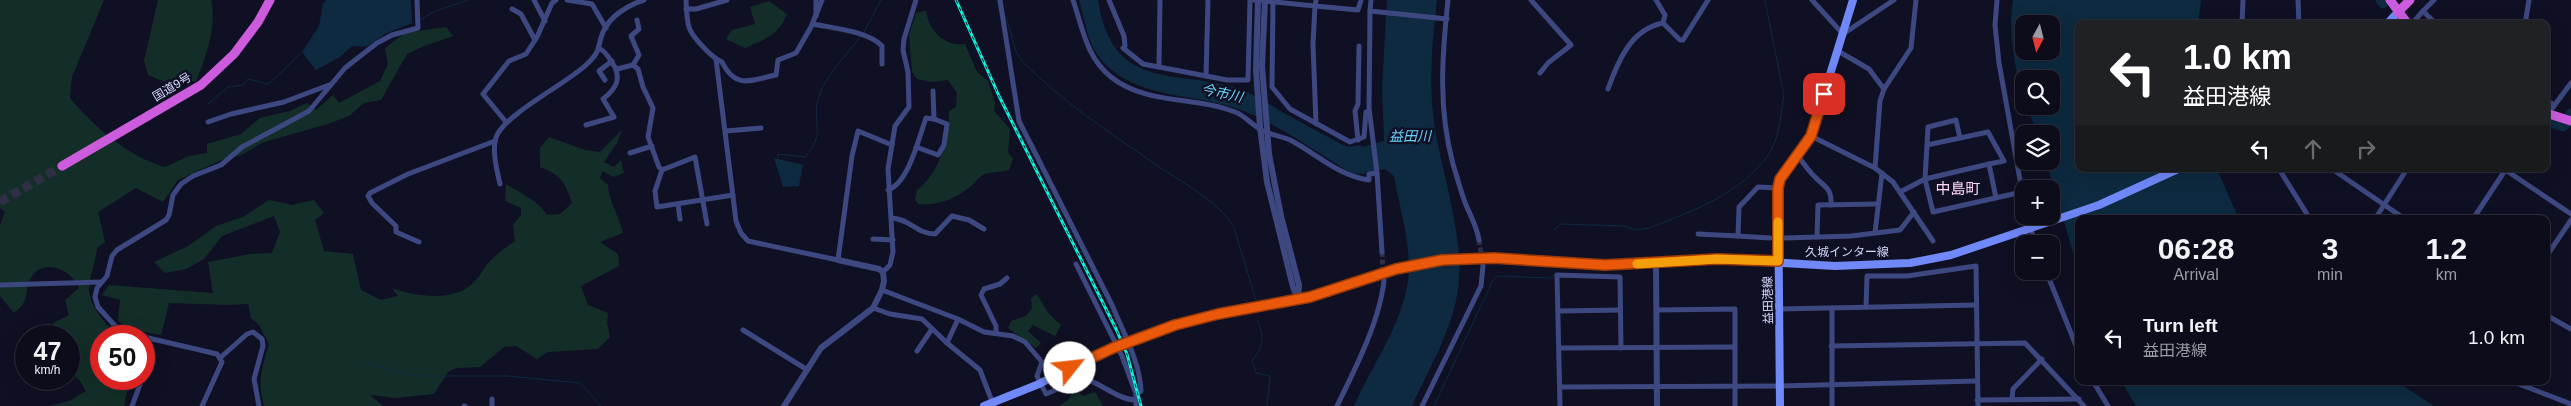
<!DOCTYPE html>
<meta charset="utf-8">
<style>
:root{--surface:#0c0c1b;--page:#151524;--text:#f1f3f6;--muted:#9a9ba3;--line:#2c2c3a}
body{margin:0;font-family:Helvetica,"Noto Sans JP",sans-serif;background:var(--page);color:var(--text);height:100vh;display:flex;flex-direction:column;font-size:19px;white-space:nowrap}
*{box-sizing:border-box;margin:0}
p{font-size:16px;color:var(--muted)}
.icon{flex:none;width:28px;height:28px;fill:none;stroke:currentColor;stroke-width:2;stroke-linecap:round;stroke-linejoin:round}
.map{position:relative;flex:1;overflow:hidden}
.sheet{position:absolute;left:2075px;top:215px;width:475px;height:170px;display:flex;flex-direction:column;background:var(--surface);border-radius:10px;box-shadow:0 5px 20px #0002,0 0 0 1px var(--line)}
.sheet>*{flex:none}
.top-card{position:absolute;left:2075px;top:20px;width:475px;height:152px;border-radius:10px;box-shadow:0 5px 20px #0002,0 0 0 1px var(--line);background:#202124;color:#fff;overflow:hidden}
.needle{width:32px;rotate:187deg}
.buttons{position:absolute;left:2015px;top:15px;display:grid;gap:10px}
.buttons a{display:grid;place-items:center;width:45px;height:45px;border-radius:10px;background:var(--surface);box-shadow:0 5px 20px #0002,0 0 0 1px var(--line);font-size:25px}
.speed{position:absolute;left:15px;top:325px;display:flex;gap:10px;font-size:25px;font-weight:700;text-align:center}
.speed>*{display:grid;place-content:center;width:65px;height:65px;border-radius:50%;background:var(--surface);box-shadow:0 5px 20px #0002,0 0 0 1px var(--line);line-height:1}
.speed small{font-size:12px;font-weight:400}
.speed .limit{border:8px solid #d22;background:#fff;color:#111}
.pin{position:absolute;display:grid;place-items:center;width:42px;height:42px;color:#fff;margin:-21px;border-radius:10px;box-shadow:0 2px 8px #0006}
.me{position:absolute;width:55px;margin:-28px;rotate:61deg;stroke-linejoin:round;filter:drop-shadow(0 0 4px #0008)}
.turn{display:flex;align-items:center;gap:18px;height:105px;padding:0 25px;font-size:22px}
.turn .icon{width:65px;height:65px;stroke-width:2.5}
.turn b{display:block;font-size:35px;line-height:42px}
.lanes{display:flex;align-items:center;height:48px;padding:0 25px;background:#0003;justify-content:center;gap:25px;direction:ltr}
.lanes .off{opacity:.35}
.eta{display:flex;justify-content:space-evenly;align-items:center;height:85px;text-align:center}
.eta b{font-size:30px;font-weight:700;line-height:35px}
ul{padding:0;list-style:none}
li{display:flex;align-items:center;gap:15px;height:75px;padding:0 25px}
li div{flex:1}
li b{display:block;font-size:19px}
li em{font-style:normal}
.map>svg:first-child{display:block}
</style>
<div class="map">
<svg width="2571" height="406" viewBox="0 0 2571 406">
<rect width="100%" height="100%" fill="#101024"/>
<g fill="#132e28">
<path d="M0,0H104L72,77L70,98C94,127 129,157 165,167L189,156L207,153V144L241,134L260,118L290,111L307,103L316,110L333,95L339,103L380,81L388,64L385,48L405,33L446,27L453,36L424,46L407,54L381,100L364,103L349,116L328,124L264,142L239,156L224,159L178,180L163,202L136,188L98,212L105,242L97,248C96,261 90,274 89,287C88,305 107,327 120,336H101V379H130L124,406H50L69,401L86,391L80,381L69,370V336H50L53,323L69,315L65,300L79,288C71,268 42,257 30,279C26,285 28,295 24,302C22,306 17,310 14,313L0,296V225L5,212L0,208Z"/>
<path d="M158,0H211C217,27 206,56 196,81L174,86L148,75L144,61Z"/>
<path d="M769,1L787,14C780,34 764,40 745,48L726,39L732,30L755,24L750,7Z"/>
<path d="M926,11C929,31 945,47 965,44L977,72L988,81L995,103L994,111L1010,129L1008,152L1013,159L1009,170C1001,172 992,172 985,174C980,176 974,183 970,187C955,199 937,206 918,204L915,199L917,190C940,174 949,137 949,111L956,107L957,93L948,80L931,82L917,79L912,72L909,35L916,13Z"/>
<path d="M622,130L617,143L604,162L614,167L621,160L624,173L613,177L603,171L600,178L608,185C609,203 619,215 623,233L600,242L618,254L619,266L581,286L588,305L608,313L607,323L610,337L598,349L548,352L537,359L516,346L504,347L480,367L456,368L448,372L434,394L396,398L370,395L383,406H264C257,383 262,367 269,344L259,325L251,318L248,304L229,305L169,303L161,335L134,330L118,321L120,300L102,295L109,285L213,293L208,262L251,254L272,253L280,232L274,216L222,236L204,259L186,269L165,273L154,262L188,246L216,226L243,217L269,200L292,205L314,200L324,213L315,220L324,251L353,254L361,290L381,300L398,296L392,288C417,297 457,303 476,280C480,276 482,271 485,267C493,256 504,249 515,241L513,225L521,215V208L505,201L506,184C520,193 539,201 547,215L560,214L572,203C565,182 561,175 540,167V148L549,137L585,150L600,152Z"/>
<polygon points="1037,294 1048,313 1061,325 1055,336 1033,325 1028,331 1041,343 1036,348 1008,328 1011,321 1026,316 1032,308 1031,298"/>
<polygon points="1075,389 1083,396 1095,392 1103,406 1059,406 1068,400"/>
</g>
<g fill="#0d2a40" fill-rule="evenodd">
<polygon points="326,0 411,0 412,23 385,34 366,47 352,46 340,57 316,70 302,52 319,26 323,4"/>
<path d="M1079,0H1098C1113,93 1173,68 1240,89C1253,94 1266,102 1277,109C1299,121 1320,133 1341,144L1349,147L1360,145L1362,147L1384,141L1382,88L1387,0H1437C1432,43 1428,86 1435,129C1443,175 1462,232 1459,278C1457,323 1430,366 1412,406H1354C1371,367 1399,329 1407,287C1414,252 1400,211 1394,176L1385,169L1366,172L1365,174L1351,173C1317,152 1282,127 1246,112C1196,91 1131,102 1097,54C1086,38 1085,18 1079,0Z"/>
<path d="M2013,0H2201L2198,24H2079V169H2217L2239,219H2079V273L2046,161H2051V134H2037L2027,106H2051V79H2024V98C2014,69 2008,30 2013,0ZM2024,24H2051V51H2024Z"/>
<polygon points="774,158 803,165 799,186 783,187"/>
<polygon points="2121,381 2396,381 2434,406 2136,406"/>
</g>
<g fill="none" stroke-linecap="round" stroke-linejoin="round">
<g stroke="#0d2a40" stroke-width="1">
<polyline points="997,0 1001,16"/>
<path d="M1005,17C1013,30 1011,50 1023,62C1061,101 1108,131 1152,162C1177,180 1220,201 1234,228L1256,300"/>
<polyline points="420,20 433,12 468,0"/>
<polyline points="864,32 881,0"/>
<polyline points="208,104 228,87 243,85 248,79 268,84 271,82 302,52"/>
<path d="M778,158V154L805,157C828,131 810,121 819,96C825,76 849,53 861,35"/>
<path d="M1554,230L1561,224L1624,226L1636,230L1649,228C1693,211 1741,194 1769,154C1778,140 1781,117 1783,101L1784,95L1765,0"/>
<path d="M1258,321C1264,339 1264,345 1252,361L1256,373L1270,376L1267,406"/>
<polyline points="365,363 416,376 508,376 580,383 601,406"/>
<polyline points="1434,406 1493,280 1497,276 1549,278 1553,277 1555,272"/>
</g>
<g stroke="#0d2a40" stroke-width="9">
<polyline points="2380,0 2383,4"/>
<polyline points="2569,115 2571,113"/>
<polyline points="2546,121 2563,127 2567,123"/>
</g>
<g stroke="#2e2e45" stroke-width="5" stroke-dasharray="5 2.5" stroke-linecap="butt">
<polyline points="1479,240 1483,266"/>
<polyline points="1382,252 1383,275"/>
</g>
<polyline stroke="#2e2e45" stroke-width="9" stroke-dasharray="9 4.5" stroke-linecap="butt" points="0,202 62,166"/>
<g stroke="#3d4881" stroke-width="5">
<polyline points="534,0 545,21"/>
<polyline points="567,0 592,4 606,28"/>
<path d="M686,0C687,27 687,31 706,50C711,55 715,59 722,62C736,90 751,80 776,75L778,60L796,53L811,27L822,0"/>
<path d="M1000,0L1019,121L1112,305C1123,332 1140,362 1141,391L1136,394V406"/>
<path d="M1073,0C1083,29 1086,57 1111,77C1146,105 1195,96 1235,112C1244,115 1251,124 1260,129C1269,135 1282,136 1292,141C1318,155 1339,176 1369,180V174L1377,173"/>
<polyline points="1109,0 1124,36 1125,46 1123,48 1143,64 1159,67"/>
<polyline points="1160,0 1159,67 1227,80 1248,80 1250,0"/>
<polyline points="1254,0 1315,6 1313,44 1316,124"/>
<polyline points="1316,0 1315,6 1358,10 1361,0"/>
<polyline points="1371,0 1370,11 1447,19"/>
<path d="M1448,0C1442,56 1438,109 1453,164C1457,177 1461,192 1466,205C1471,217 1477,227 1479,240"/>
<polyline points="1531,0 1571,45 1548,63 1540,73"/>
<polyline points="1656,0 1665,15 1663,23 1680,40 1683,40 1708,0"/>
<polyline points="1812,0 1843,34 1894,0"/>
<polyline points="1997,0 1995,25 1999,63 2024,202"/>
<polyline points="2298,0 2299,24"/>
<polyline points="1273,2 1272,87 1290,109 1350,142 1364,137 1366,112"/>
<polyline points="512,9 521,14 535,40"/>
<polyline points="686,9 696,9 727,0"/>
<polyline points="1370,11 1369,108 1377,173 1382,252"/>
<polyline points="2423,11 2434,0"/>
<polyline points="816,16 816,0"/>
<polyline points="2416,19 2423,11 2436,24"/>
<path d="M813,24C832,28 868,31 882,46V64"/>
<polyline points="2242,24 2243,0"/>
<polyline points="2525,24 2529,0"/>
<polyline points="2546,36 2548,32"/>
<polyline points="1838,51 1869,69 1884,89"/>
<polyline points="716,59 736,221 741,233 748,241 838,260 852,156 858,131 892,145"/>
<polyline points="633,65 639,55 631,36 639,29 637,20"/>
<polyline points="617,69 633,65 638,69 643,87 653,108 648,137 659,167 662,170 695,157 707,224"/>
<polyline points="1206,76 1208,0"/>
<polyline points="605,80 599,71 612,61"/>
<path d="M1608,89C1618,61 1631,29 1663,23"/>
<polyline points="2546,101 2553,104"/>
<polyline points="2548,114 2571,83"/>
<polyline points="208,122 231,114 284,102 329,85"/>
<polyline points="506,122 483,94 509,61 526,54 537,37 552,3 556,0"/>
<path d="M586,125L614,117L603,99C617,88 623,77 611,61C608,56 605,51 600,49"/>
<polyline points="726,131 761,128"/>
<polyline points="1811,136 1875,168 1893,182 1933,241"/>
<polyline points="1960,138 1988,132 2004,161 1989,164"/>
<polyline points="1358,140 1355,111 1358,104 1359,46"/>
<polyline points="916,147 938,155 944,145 947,124 934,119"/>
<polyline points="630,153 652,146"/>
<path d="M1798,156C1803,163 1808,170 1814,176C1824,187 1832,187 1831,205"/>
<polyline points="1875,168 1880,101 1884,89 1911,48 1916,0"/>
<polyline points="2279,169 2310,219"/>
<polyline points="2332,169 2405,219"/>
<polyline points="2504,169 2571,214"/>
<polyline points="662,170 655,191 657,207 733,195"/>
<path d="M500,184C497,171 491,148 497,135C509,112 564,85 586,65C602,50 596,50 603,32C610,16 628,5 644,0"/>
<path d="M888,190C909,183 919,137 926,118L934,119L933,91"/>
<polyline points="1900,192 1925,179 1928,127 1956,120 1960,138 1927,145"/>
<polyline points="1996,198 1989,164 1925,179 1933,212 2022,192"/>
<polyline points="678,204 680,219"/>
<polyline points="2028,216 2035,244"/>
<path d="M892,218C910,219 917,234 935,234L952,216L969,220L984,229"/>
<polyline points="2375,219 2407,169"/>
<polyline points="2473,219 2506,169"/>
<polyline points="1875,233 1882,173"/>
<polyline points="1698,234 1738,236 1739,207 1758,187 1778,188"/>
<polyline points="1738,236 1770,238"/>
<polyline points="1817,237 1818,205 1878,204"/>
<polyline points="1785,238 1851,236 1900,230 1914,212"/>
<polyline points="873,239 893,240"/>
<polyline points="419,242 396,232 396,226 372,203 368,196 370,193 408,174 495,141"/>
<polyline points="2546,257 2571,220"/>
<polyline points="1076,264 1122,356 1136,394"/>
<polyline points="2046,271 2079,353"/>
<polyline points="883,272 890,265 893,252 888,169 895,126 909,107 908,72 903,50 904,39 916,0"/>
<polyline points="0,285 102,282"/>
<path d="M882,290L958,319L984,332L1013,336L1025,342L1042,362L1037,376L1046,394L1083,378C1101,383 1117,399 1135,400"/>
<polyline points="1866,307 1867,276 1907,276 1976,266 1978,406"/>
<polyline points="873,308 890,314 922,319 947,343"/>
<polyline points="1832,308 1832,406"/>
<polyline points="1779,309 1976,305"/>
<polyline points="1657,310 1735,309 1735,406"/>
<polyline points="1559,311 1620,310"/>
<polyline points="2546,315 2571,329"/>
<polyline points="958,319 947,343 980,370 993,404"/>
<polyline points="743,330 806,369"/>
<polyline points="996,333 996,326 981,295 984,289 1000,284 1007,278"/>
<polyline points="139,336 117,328 98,307 95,297 97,288 107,276 112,256 117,250 166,220 169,215 173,195 181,184 193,176 221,165 242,147 309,111 345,68 377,43 392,35 418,28 417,0"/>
<polyline points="144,337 217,354 222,362 202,406"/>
<polyline points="1831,346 2025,343 2084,406"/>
<polyline points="1559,348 1735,347"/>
<polyline points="917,351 932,329"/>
<polyline points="220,358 247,334 253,332 262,339 263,346 254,379 259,406"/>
<polyline points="144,360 144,374"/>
<polyline points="2093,381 2108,406"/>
<polyline points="2511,381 2571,404"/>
<polyline points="1560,387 1780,386 1977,381"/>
<polyline points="2012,399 2013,389 2042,359"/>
<polyline points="1977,400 2079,399"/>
<polyline points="132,406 142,379"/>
<polyline points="464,406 465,406"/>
<polyline points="492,406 492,399"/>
<path d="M1337,406C1355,369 1380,321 1384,280"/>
<polyline points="1422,406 1481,286 1483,266"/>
<polyline points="1560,406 1557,275 1620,277 1621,348"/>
</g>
<g stroke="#3d4881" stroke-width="6">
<polyline points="1258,0 1256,70 1260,127 1267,182 1293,287 1298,299"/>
<polyline points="1265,0 1262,66 1269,154 1281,216 1299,285 1298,298"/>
<polyline points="1656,263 1657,406"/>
<polyline points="784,406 821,348 873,308 882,290 884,281 883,272 879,269 838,260"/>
</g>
<g stroke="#7188f8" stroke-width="8">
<polyline points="2387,24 2398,12"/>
<polyline points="984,406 1039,384 1094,355 1175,325 1218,313 1310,297 1411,265 1467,258 1605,265 1717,259 1835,266 1910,263 1951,255 2099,205 2178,169"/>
<polyline points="1780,406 1778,188 1779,179 1798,156 1811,136 1853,0"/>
</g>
<g stroke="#cc5cdd" stroke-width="9">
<polyline points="2390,0 2408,24"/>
<polyline points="2398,12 2410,0"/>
<polyline points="2546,113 2571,121"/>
<polyline points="62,166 201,85 234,54 258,22 270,0"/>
</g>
<g stroke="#0cf2dc" stroke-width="3">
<polyline id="rail" points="956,0 999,96 1116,329 1127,354 1141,406"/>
</g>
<use href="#rail" stroke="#101024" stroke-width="1" stroke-dasharray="4" stroke-linecap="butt"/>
</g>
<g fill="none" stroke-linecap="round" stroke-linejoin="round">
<g stroke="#983908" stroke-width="12">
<polyline id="route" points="1070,368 1113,348 1175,325 1218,314 1310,297 1396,269 1442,260 1494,258 1605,265 1717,259 1778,261 1778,188 1780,179 1811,136 1824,94"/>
</g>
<use href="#route" stroke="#ea580c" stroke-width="9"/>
<polyline stroke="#f59e0b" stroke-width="9" points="1637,264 1717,259 1778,261 1778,222"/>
</g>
<g text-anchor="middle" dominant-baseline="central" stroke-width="5" stroke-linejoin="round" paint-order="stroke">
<g font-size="12" fill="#d5d8fd" stroke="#101024">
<text transform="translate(172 87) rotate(-31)">国道9号</text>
<text x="1847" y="252">久城インター線</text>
<text transform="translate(1768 300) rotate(-91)">益田港線</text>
</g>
<g font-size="14" font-style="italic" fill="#68d1f8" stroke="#101024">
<text transform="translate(1222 93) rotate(12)">今市川</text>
<text x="1410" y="136">益田川</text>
</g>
<g font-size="15" fill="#fdd7f7" stroke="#101024">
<text x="1958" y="188">中島町</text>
</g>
</g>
</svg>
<div class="buttons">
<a><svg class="needle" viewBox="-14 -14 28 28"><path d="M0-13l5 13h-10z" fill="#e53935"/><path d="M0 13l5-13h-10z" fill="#9a9ba3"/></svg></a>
<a><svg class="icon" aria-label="search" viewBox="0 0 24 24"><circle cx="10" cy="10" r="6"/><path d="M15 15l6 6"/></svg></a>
<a><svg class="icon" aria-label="layers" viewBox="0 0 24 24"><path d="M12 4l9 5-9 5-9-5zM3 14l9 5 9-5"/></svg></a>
<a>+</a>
<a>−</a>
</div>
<div class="speed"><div>47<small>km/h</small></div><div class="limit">50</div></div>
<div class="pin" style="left:1824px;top:94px;background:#d93025"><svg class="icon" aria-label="arrive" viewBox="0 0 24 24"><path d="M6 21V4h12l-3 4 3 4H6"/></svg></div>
<svg class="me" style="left:1070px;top:368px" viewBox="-20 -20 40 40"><circle r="19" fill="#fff"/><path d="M0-13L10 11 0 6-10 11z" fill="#ea580c"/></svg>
<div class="top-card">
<div class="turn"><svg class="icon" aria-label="left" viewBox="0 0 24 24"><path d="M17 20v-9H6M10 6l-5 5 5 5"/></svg><div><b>1.0 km</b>益田港線</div></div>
<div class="lanes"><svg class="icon" aria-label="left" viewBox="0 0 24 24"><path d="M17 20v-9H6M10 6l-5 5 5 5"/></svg><svg class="icon off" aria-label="ahead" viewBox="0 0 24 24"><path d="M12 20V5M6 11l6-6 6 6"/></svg><svg class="icon off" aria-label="right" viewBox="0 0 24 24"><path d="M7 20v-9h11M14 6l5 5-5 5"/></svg></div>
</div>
<section class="sheet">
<div class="eta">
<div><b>06:28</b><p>Arrival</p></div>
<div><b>3</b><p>min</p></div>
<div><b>1.2</b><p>km</p></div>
</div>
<ul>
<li><svg class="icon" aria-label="left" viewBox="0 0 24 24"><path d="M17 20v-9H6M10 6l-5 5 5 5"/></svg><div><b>Turn left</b><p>益田港線</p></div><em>1.0 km</em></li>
</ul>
</section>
</div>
